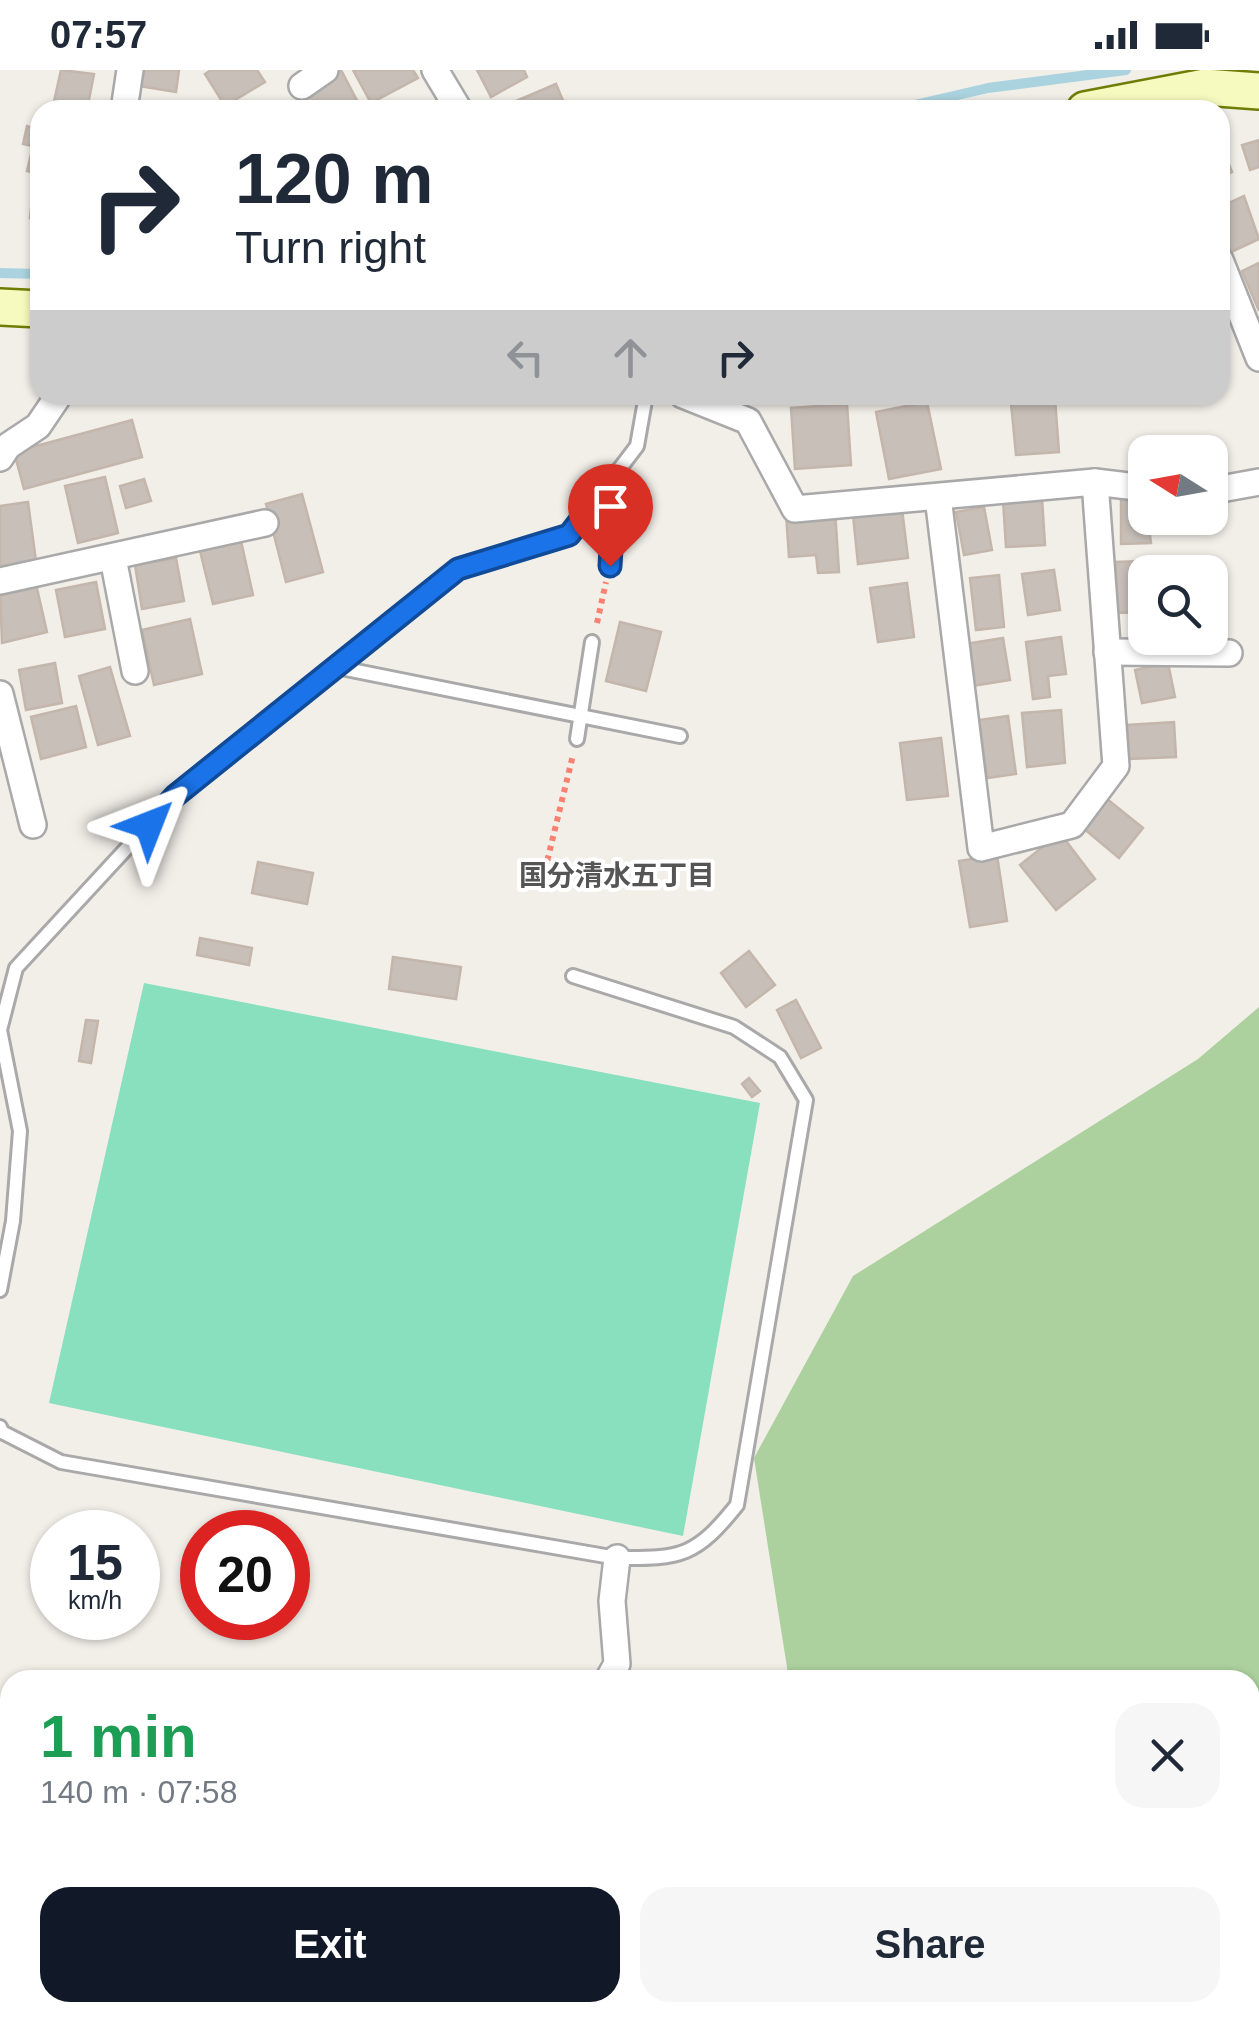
<!DOCTYPE html>
<meta charset="utf-8">
<style>
:root{--surface:#fff;--page:#f6f6f7;--text:#1f2937;--muted:#747a83;--accent:#111827}
body{margin:0;font-family:Arial,"Noto Sans JP",sans-serif;background:var(--page);color:var(--text);height:100vh;display:flex;flex-direction:column;font-size:38px;white-space:nowrap}
*{box-sizing:border-box;margin:0}
p{font-size:32px;color:var(--muted)}
.icon{flex:none;width:55px;height:55px;fill:none;stroke:currentColor;stroke-width:2;stroke-linecap:round;stroke-linejoin:round}
.map{position:relative;flex:1;overflow:hidden}
.panel{position:absolute;left:0px;top:1600px;width:1260px;height:352px;display:flex;flex-direction:column;background:var(--surface);border-radius:30px 30px 0 0;box-shadow:0 2px 8px #0004}
.panel>*{flex:none}
.banner{position:absolute;left:30px;top:30px;width:1200px;height:305px;border-radius:30px;box-shadow:0 2px 8px #0004;background:#fff;color:var(--text);overflow:hidden}
.needle{width:65px;rotate:281deg}
.fabs{position:absolute;left:1128px;top:365px;display:grid;gap:20px}
.fabs a{display:grid;place-items:center;width:100px;height:100px;border-radius:20px;background:var(--surface);box-shadow:0 2px 8px #0004;font-size:50px}
.speed{position:absolute;left:30px;top:1440px;display:flex;gap:20px;font-size:50px;font-weight:700;text-align:center}
.speed>*{display:grid;place-content:center;width:130px;height:130px;border-radius:50%;background:var(--surface);box-shadow:0 2px 8px #0004;line-height:1}
.speed small{font-size:25px;font-weight:400}
.speed .limit{border:15px solid #d22;background:#fff;color:#111}
.pin{position:absolute;display:grid;place-items:center;width:85px;height:85px;color:#fff;margin:-102px -42px;border-radius:50% 50% 50% 0;rotate:-45deg;box-shadow:0 0 10px #0007}
.pin .icon{rotate:45deg}
.me{position:absolute;width:110px;margin:-55px;rotate:45deg;stroke-linejoin:round;filter:drop-shadow(0 0 8px #0008)}
.turn{display:flex;align-items:center;gap:35px;height:210px;padding:0 40px;font-size:45px}
.turn .icon{width:130px;height:130px;stroke-width:2.5}
.turn b{display:block;font-size:70px;line-height:85px}
.lanes{display:flex;align-items:center;height:95px;padding:0 40px;background:#0003;justify-content:center;gap:50px;direction:ltr}
.lanes .off{opacity:.35}
.round{display:grid;place-items:center;flex:none;width:105px;height:105px;border-radius:30px;background:var(--page)}
.overview{display:flex;align-items:center;justify-content:space-between;height:170px;padding:0 40px}
h1{font-size:60px;font-weight:700;line-height:75px;color:#1e9e55}
.button{display:flex;gap:20px;margin-top:auto;padding:20px 40px}
.button a{flex:1;height:115px;border-radius:30px;background:var(--accent);color:#fff;font-size:40px;font-weight:700;line-height:115px;text-align:center}
.button a+a{background:var(--page);color:var(--text)}
.status{display:flex;justify-content:space-between;align-items:center;height:70px;padding:0 50px;background:var(--surface);direction:ltr}
.status svg{height:28px;fill:currentColor}
.map>svg:first-child{display:block}
</style>
<div class="status"><b>07:57</b><svg viewBox="0 0 49 12"><path d="M0 12V9h3v3zM5 12V6h3v6zM10 12V3h3v9zM15 12V0h3v12zM26 1h20v11H26zM47 4h2v5h-2z"/></svg></div>
<div class="map">
<svg width="1259" height="1951" viewBox="0 0 1259 1951">
<rect width="100%" height="100%" fill="#f2efe9"/>
<g fill="#add19e">
<polygon points="1259,937 1259,1951 803,1951 819,1942 1250,1942 1250,1610 789,1610 754,1388 853,1206 1198,989"/>
<polygon points="0,1655 10,1657 10,1942 323,1942 324,1951 0,1951"/>
</g>
<polygon fill="#88e0be" points="144,913 760,1033 683,1466 49,1333"/>
<g fill="none" stroke-linecap="round" stroke-linejoin="round">
<g stroke="#aad3df" stroke-width="10">
<polyline points="893,40 988,18 1126,0"/>
<polyline points="0,203 40,204"/>
</g>
</g>
<g fill="#c7bfb8" stroke="#c4b6ab" stroke-width="2.5">
<polygon points="61,0 94,4 87,40 53,36"/>
<polygon points="142,0 179,0 176,22 139,16"/>
<polygon points="211,0 257,0 265,12 225,36 205,4"/>
<polygon points="336,0 341,0 361,38 303,40 293,22"/>
<polygon points="353,0 413,0 418,8 371,33"/>
<polygon points="477,0 524,0 527,7 491,27"/>
<polygon points="556,14 567,40 512,40 509,34"/>
<polygon points="39,45 40,45 40,104 27,101 33,76 23,74 27,56 36,59"/>
<polygon points="1259,70 1259,97 1250,100 1242,75"/>
<polygon points="1220,71 1232,102 1220,107"/>
<polygon points="34,110 40,110 40,149 30,148"/>
<polygon points="1244,126 1259,169 1231,182 1220,157 1220,137"/>
<polygon points="1259,193 1259,241 1242,201"/>
<polygon points="1055,329 1059,382 1016,385 1011,333"/>
<polygon points="927,332 941,399 889,409 876,342"/>
<polygon points="847,334 851,395 795,399 791,338"/>
<polygon points="132,350 142,387 24,419 14,382"/>
<polygon points="105,407 118,463 78,473 65,416"/>
<polygon points="144,409 151,431 126,438 120,416"/>
<polygon points="302,424 323,502 286,512 266,434"/>
<polygon points="1145,425 1151,473 1121,474 1121,426"/>
<polygon points="1042,428 1045,475 1006,477 1003,430"/>
<polygon points="28,432 36,491 0,496 0,436"/>
<polygon points="984,437 992,480 964,485 956,442"/>
<polygon points="902,439 908,488 858,494 853,445"/>
<polygon points="835,440 839,502 818,503 816,485 789,487 786,444"/>
<polygon points="241,471 253,525 213,534 200,481"/>
<polygon points="176,488 184,531 142,539 135,495"/>
<polygon points="1144,491 1145,542 1117,543 1115,492"/>
<polygon points="1054,500 1060,540 1028,545 1022,504"/>
<polygon points="999,505 1004,557 976,560 970,508"/>
<polygon points="96,512 105,559 65,567 56,520"/>
<polygon points="907,513 914,567 878,572 870,518"/>
<polygon points="36,514 47,562 2,573 0,522"/>
<polygon points="190,549 202,604 154,615 142,560"/>
<polygon points="620,552 661,562 646,621 606,611"/>
<polygon points="1061,567 1066,604 1048,606 1050,627 1033,629 1026,572"/>
<polygon points="1003,568 1010,610 972,616 965,574"/>
<polygon points="55,593 62,633 26,640 19,600"/>
<polygon points="1168,593 1175,627 1142,633 1135,600"/>
<polygon points="110,597 130,666 98,675 79,606"/>
<polygon points="76,636 86,677 41,689 31,647"/>
<polygon points="1061,640 1065,693 1027,697 1022,643"/>
<polygon points="1008,646 1016,704 987,708 979,650"/>
<polygon points="1174,652 1176,687 1129,689 1127,655"/>
<polygon points="941,668 948,726 907,730 900,673"/>
<polygon points="1107,729 1143,758 1119,788 1083,758"/>
<polygon points="1060,763 1095,809 1056,840 1020,795"/>
<polygon points="997,785 1007,851 970,857 959,791"/>
<polygon points="258,792 313,803 307,834 252,823"/>
<polygon points="200,868 252,878 249,895 197,885"/>
<polygon points="749,881 775,915 746,937 721,903"/>
<polygon points="393,887 461,897 456,929 389,919"/>
<polygon points="796,930 821,978 801,988 777,940"/>
<polygon points="86,950 98,951 91,993 79,991"/>
<polygon points="749,1008 760,1021 752,1027 742,1014"/>
</g>
<g fill="none" stroke-linecap="round" stroke-linejoin="round">
<g stroke="#a9a9a9" stroke-width="18">
<g id="lane">
<polyline points="600,425 612,460 610,496"/>
<polyline points="336,597 680,666"/>
<polyline points="577,669 592,572"/>
<polyline points="0,1220 13,1151 20,1061 0,960 16,898 175,726 458,499 569,465 637,376 646,325"/>
<path d="M0,1357L2,1362L61,1392L617,1488C682,1489 696,1486 737,1435L806,1030L780,987L734,957L573,906"/>
</g>
</g>
<g stroke="#a9a9a9" stroke-width="30">
<g id="street">
<polyline points="435,0 459,40"/>
<polyline points="302,16 325,0"/>
<polyline points="124,40 130,0"/>
<polyline points="1220,190 1259,288"/>
<polyline points="683,325 748,351 795,439 1095,412 1145,418"/>
<polyline points="0,388 8,376 38,356 59,325"/>
<polyline points="1210,421 1259,412"/>
<polyline points="938,427 981,778 1072,755 1116,696 1095,412"/>
<polyline points="113,488 135,601"/>
<polyline points="0,511 265,453"/>
<polyline points="1107,582 1229,583"/>
<polyline points="0,624 33,755"/>
<polyline points="608,1610 617,1594 612,1531 617,1488"/>
<polyline points="598,1942 600,1951"/>
</g>
</g>
<g stroke="#707d05" stroke-width="40">
<g id="secondary">
<polyline points="1085,40 1205,17 1259,21"/>
<polyline points="0,237 40,239"/>
</g>
</g>
<g stroke="#fa8072" stroke-width="6" stroke-dasharray="5 5" stroke-linecap="butt">
<polyline points="597,553 606,512"/>
<polyline points="545,800 573,685"/>
</g>
<use href="#lane" stroke="#fff" stroke-width="12"/>
<use href="#street" stroke="#fff" stroke-width="25"/>
<use href="#secondary" stroke="#f7fabf" stroke-width="35"/>
</g>
<g fill="none" stroke-linecap="round" stroke-linejoin="round">
<g stroke="#114b97" stroke-width="25">
<polyline id="route" points="149,755 175,726 458,499 569,465 600,425 612,460 610,496"/>
</g>
<use href="#route" stroke="#1a73e8" stroke-width="18"/>
</g>
<g text-anchor="middle" dominant-baseline="central" stroke-width="8" stroke-linejoin="round" paint-order="stroke">
<g font-size="28" font-weight="bold" fill="#555" stroke="#fff">
<text x="617" y="805">国分清水五丁目</text>
</g>
</g>
</svg>
<div class="fabs">
<a><svg class="needle" viewBox="-14 -14 28 28"><path d="M0-13l5 13h-10z" fill="#e53935"/><path d="M0 13l5-13h-10z" fill="#747a83"/></svg></a>
<a><svg class="icon" aria-label="search" viewBox="0 0 24 24"><circle cx="10" cy="10" r="6"/><path d="M15 15l6 6"/></svg></a>
</div>
<div class="speed"><div>15<small>km/h</small></div><div class="limit">20</div></div>
<div class="pin" style="left:610px;top:496px;background:#d93025"><svg class="icon" aria-label="arrive" viewBox="0 0 24 24"><path d="M6 21V4h12l-3 4 3 4H6"/></svg></div>
<svg class="me" style="left:149px;top:755px" viewBox="-20 -20 40 40"><path d="M0-17L14 15 0 8-14 15z" fill="#1a73e8" stroke="#fff" stroke-width="4"/></svg>
<div class="banner">
<div class="turn"><svg class="icon" aria-label="right" viewBox="0 0 24 24"><path d="M7 20v-9h11M14 6l5 5-5 5"/></svg><div><b>120 m</b>Turn right</div></div>
<div class="lanes"><svg class="icon off" aria-label="left" viewBox="0 0 24 24"><path d="M17 20v-9H6M10 6l-5 5 5 5"/></svg><svg class="icon off" aria-label="ahead" viewBox="0 0 24 24"><path d="M12 20V5M6 11l6-6 6 6"/></svg><svg class="icon" aria-label="right" viewBox="0 0 24 24"><path d="M7 20v-9h11M14 6l5 5-5 5"/></svg></div>
</div>
<section class="panel">
<div class="overview"><div><h1>1 min</h1><p>140 m · 07:58</p></div><a class="round"><svg class="icon" aria-label="close" viewBox="0 0 24 24"><path d="M6 6l12 12M18 6L6 18"/></svg></a></div>
<div class="button"><a>Exit</a><a>Share</a></div>
</section>
</div>
